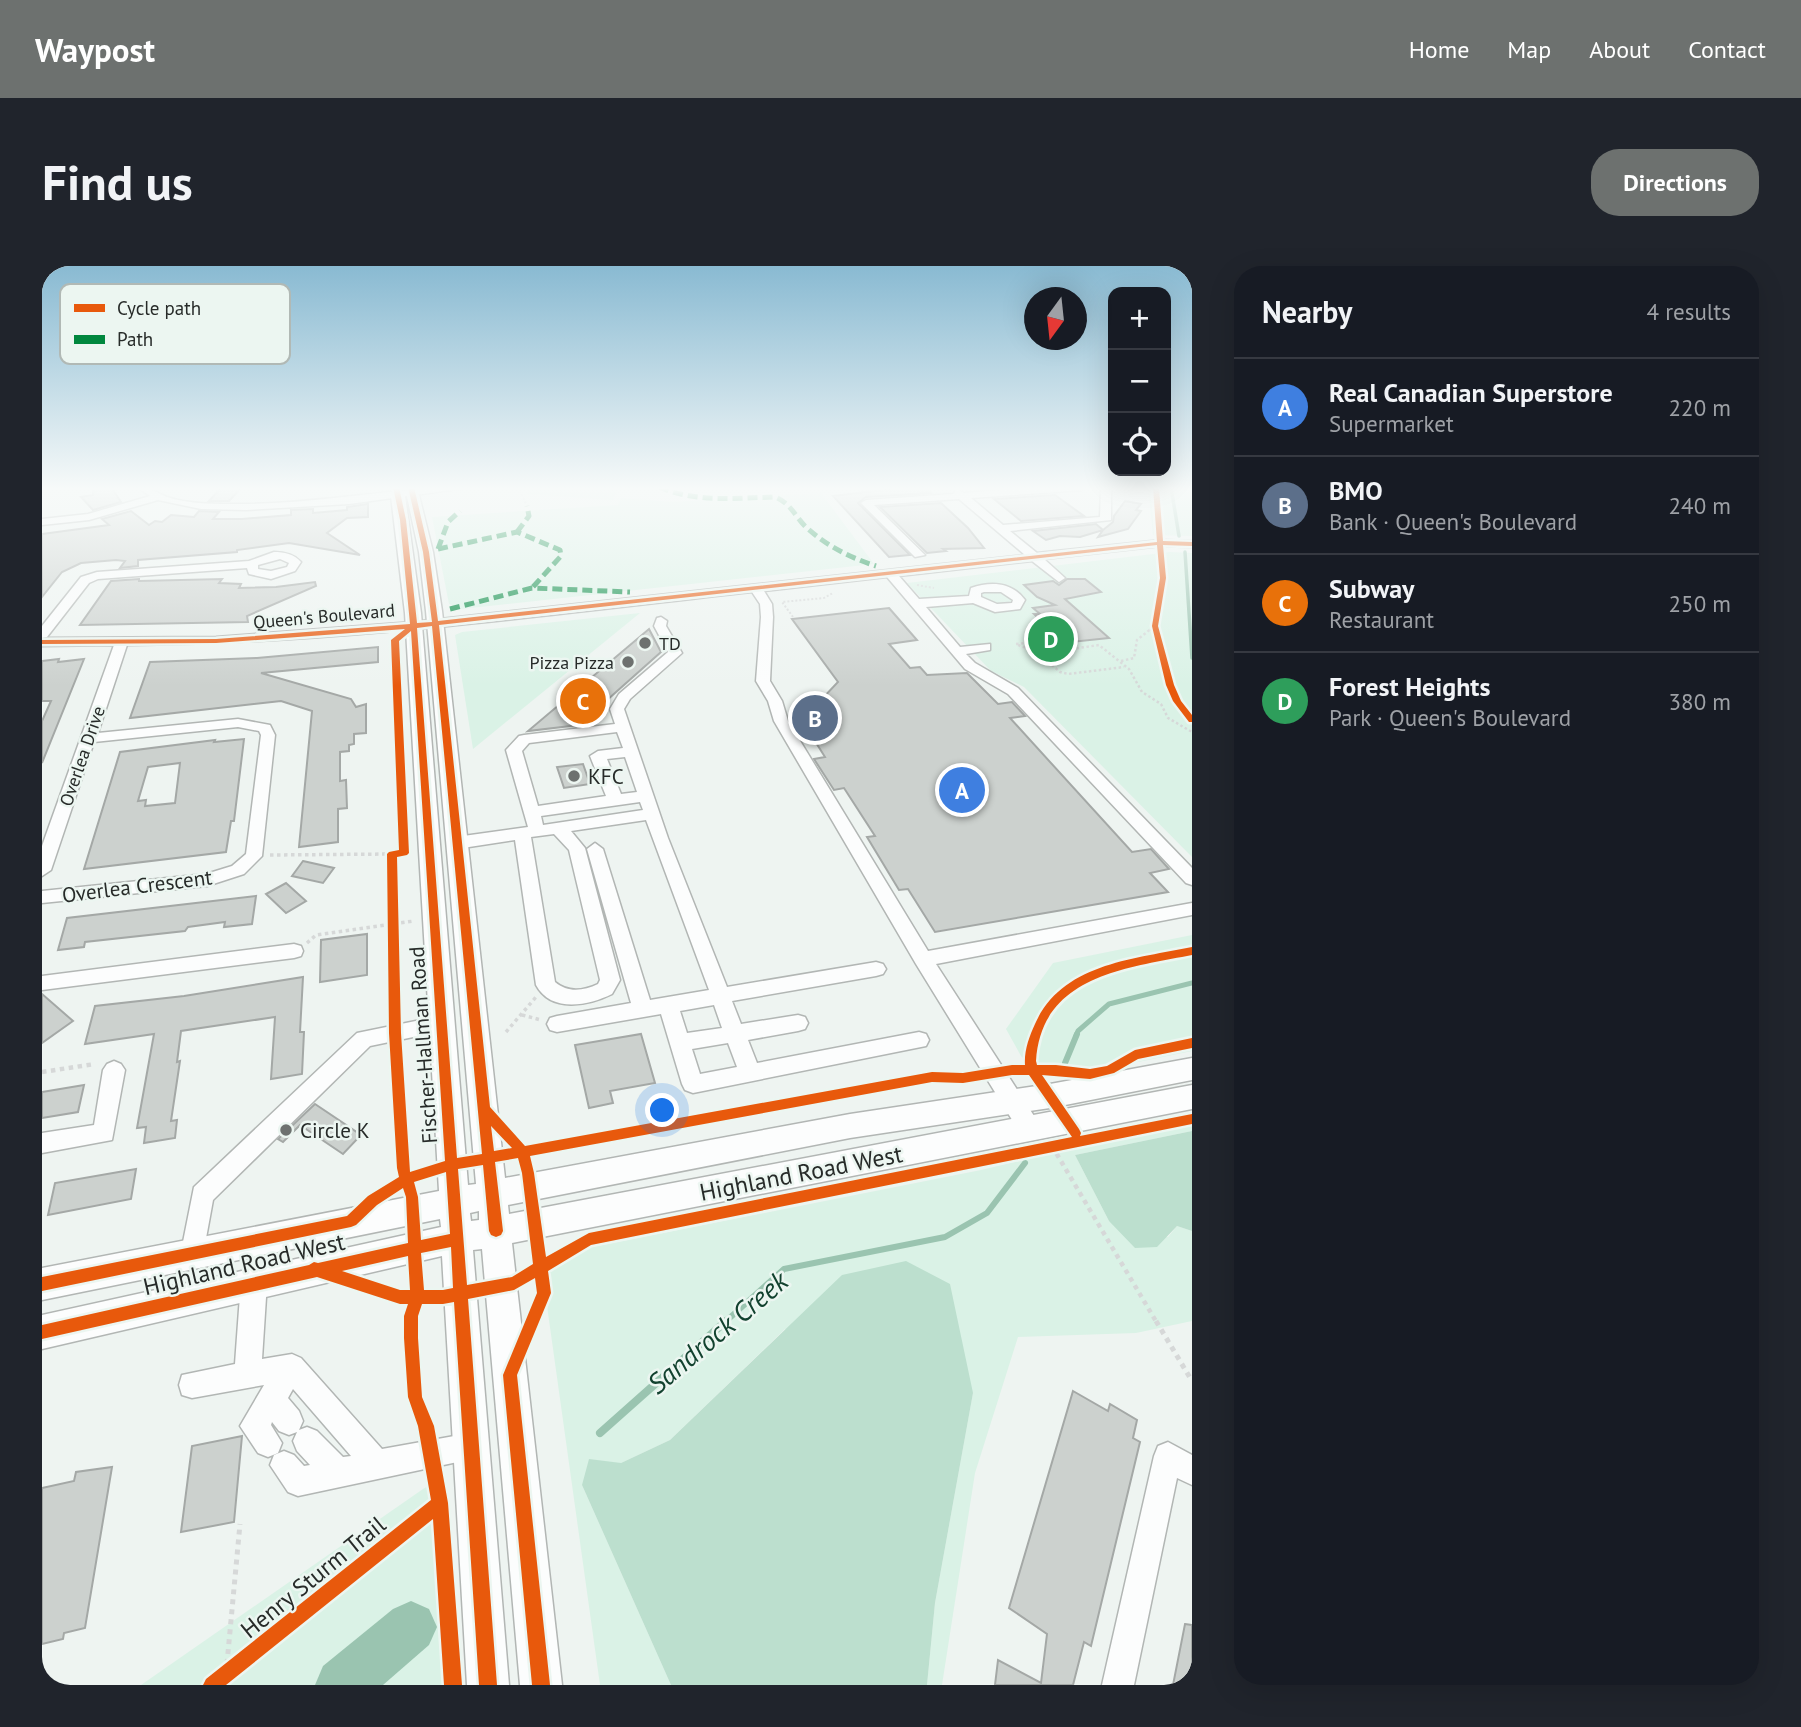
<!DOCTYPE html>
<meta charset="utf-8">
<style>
body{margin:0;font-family:"PT Sans",sans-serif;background:#20242c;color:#f1f3f6}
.controls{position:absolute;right:21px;top:21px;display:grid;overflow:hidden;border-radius:14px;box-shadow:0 7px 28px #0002}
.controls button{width:63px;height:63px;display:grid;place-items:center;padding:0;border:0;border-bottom:2px solid #363941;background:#171b24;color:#f1f3f6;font:35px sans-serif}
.compass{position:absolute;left:982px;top:21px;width:63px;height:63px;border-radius:50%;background:#171b24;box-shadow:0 7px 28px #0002;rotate:195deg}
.you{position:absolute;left:621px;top:845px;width:24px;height:24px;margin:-18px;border:5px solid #fff;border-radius:50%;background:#1a73e8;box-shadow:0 0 0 10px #1a73e833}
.badge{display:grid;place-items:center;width:46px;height:46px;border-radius:50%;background:#6d716f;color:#fff;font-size:23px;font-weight:700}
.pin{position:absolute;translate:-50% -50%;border:4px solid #fff;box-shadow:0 2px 7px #0006}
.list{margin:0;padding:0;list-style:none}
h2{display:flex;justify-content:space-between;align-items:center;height:91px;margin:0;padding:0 28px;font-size:30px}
h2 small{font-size:23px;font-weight:400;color:#9ea1a6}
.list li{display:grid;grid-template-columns:46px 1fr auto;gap:21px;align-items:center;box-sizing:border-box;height:98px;padding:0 28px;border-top:2px solid #363941}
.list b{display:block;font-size:26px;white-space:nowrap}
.list p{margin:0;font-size:23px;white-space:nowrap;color:#9ea1a6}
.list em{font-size:23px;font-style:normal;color:#9ea1a6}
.icon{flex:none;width:38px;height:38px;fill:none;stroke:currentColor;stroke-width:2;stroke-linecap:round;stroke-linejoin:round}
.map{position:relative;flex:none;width:1150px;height:1419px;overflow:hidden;border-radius:28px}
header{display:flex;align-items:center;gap:42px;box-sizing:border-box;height:98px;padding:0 35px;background:#6d716f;color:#fff}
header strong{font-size:33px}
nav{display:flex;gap:38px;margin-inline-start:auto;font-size:24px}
.intro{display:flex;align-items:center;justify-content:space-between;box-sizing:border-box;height:168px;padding:0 42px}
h1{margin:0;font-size:49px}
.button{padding:18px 32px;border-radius:28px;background:#6d716f;color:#fff;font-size:24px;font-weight:700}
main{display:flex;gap:42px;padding:0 42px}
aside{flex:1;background:#171b24;border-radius:28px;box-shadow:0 7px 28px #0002}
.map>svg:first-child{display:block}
.green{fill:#daf2e6}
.forest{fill:#bcdfce}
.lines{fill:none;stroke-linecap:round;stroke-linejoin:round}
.stream-far3{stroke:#9ac4b0;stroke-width:3.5}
.stream-far2{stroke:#9ac4b0;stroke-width:5}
.stream-far1{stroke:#9ac4b0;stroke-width:6}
.stream{stroke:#9ac4b0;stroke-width:8}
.river{fill:#9ac4b0;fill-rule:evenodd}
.building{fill:#ccd1ce;stroke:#a4a8a6;stroke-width:2;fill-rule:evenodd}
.minor-casing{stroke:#b2b6b4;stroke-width:3}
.major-casing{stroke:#b2b6b4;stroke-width:3}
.path-far4{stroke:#d6d8d8;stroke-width:2;stroke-dasharray:2 2;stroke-linecap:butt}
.path-far3{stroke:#d6d8d8;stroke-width:2.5;stroke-dasharray:2.5 2.5;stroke-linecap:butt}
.path-far2{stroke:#d6d8d8;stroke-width:3.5;stroke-dasharray:3.5 3.5;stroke-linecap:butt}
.path-far1{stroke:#d6d8d8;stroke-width:4.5;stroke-dasharray:4.5 4.5;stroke-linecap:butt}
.path{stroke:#d6d8d8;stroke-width:5;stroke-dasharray:5 5;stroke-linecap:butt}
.minor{fill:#fcfdfd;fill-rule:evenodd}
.major{fill:#fcfdfd;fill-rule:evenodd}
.quiet{stroke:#00873e;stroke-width:5;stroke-dasharray:10 5;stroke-linecap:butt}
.cycleway-casing{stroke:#ecf6f1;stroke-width:5}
.cycleway{fill:#e8590c;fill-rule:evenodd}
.poi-dot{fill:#6d716f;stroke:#ecf6f1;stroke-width:2.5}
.labels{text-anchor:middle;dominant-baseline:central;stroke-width:5;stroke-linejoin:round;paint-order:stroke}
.far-street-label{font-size:18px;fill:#272b29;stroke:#ecf6f1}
.far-poi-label{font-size:18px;fill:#272b29;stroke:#ecf6f1;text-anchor:start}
.poi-label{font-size:21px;fill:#272b29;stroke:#ecf6f1;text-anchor:start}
.street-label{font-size:21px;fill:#272b29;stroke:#ecf6f1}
.near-street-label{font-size:24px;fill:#272b29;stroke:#ecf6f1}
.near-water-label{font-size:28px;font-style:italic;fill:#12422f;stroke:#ecf6f1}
.key{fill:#ecf6f1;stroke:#b1b9b5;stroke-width:2}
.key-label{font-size:19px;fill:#272b29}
</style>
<header>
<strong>Waypost</strong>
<nav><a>Home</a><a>Map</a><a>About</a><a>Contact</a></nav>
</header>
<div class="intro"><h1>Find us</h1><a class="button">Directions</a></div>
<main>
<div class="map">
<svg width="1150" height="1419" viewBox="0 0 1150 1419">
<rect width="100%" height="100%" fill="#eef4f1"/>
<g class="green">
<polygon points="488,221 577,221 571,234 484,228"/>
<polygon points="1106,221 1150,221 1150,270 1111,269"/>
<polygon points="779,227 832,298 419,343 407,338 390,251 576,239 579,232 631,236"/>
<polygon points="1128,286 1150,287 1150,591 982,421 949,405 865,317"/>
<polygon points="598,347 431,483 413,369 420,366"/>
<polygon points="1150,669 1150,785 1032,809 998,810 979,790 964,763 1011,697"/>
<polygon points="1150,854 1150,865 1033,889 1067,955 1126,971 1135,960 1150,965 1150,1055 1094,1067 976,1071 933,1207 900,1419 885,1419 893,1337 931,1127 743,1063 628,1174 579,1197 540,1219 629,1419 558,1419 500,1004 515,988 939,904"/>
<polygon points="391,1217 400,1419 99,1419 381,1223"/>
</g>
<g class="forest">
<polygon points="1150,865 1150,965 1135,960 1115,981 1093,982 1067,955 1033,889"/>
<polygon points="864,995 908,1018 931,1127 893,1337 885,1419 629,1419 540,1219 547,1193 579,1197 628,1174 800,1009"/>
</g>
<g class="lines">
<g class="stream-far3">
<polyline points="1129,221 1137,270"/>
<polyline points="1143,286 1150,392"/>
</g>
<polyline class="stream-far2" points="1034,770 1036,765 1067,738 1150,717"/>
<g class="stream-far1">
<polyline points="1023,797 1035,768"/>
<polyline points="682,1057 742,1003 903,971 945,947 983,897"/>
</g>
<polyline class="stream" points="558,1167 684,1055"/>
<polygon class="river" points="369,1335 387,1343 395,1361 387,1379 341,1419 273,1419 281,1400 351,1343"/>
</g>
<g class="building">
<polygon points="52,221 69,221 79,236 51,244 39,231 51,229"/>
<polygon points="180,221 200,221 187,235 167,235"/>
<polygon points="865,221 885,221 889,227 824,231 816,237 868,289 847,291 791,230"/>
<polygon points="1013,229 1042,250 979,255 952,233"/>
<polygon points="1083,235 1099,238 1094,244 1099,245 1086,263 1056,271 1061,264 1038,271 1018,270 1004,274 991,265 1054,258 1061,264 1071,256 1072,250"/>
<polygon points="899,237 926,262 942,282 901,283 904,285 885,287 838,241"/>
<polygon points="326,238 326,251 305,252 285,267 318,289 247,277 195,284 195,286 96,294 96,300 78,302 83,295 74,294 39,297 20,306 0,331 0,268 67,259 60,253 89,245 107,259 113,255 120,256 129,249 152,251 157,245 177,246 171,253 200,253 249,249 249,244 271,243 271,247 305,244 305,241"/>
<polygon points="97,313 97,315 180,313 177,317 199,318 197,322 234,321 273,316 274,320 205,350 206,356 38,359 69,315"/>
<polygon points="1025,313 1043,313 1059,326 1023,333 1067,372 1029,376 1017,365 1011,366 992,348 998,348 991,342 1013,339 995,331 982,319 1011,315 1017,319"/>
<polygon points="847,342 875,374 847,378 868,402 878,401 885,409 925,407 956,438 970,436 983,450 968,452 1090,586 1109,583 1127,603 1108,607 1126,626 893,666 866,623 857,624 825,571 833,570 802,522 792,524 772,493 783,491 761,456 769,446 761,444 772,431 779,434 796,416 750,353"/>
<polygon points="607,363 619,386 537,459 486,465"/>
<polygon points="336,381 336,396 219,407 309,433 314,441 324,438 324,467 312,468 312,478 307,479 307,485 298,486 298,515 304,514 305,542 296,543 296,576 257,581 270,445 239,435 88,452 108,396 215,392"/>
<polygon points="17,393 16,396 42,393 0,497 0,455 9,435 0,435 0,395"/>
<path d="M202,473l-10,82h-3l-5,31 -142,17 36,-117 95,-12 -1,2zM138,497l-5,40 -30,3 1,-6 -8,1 10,-34z"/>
<polygon points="541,498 548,518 522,522 515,501"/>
<polygon points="261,595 292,602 281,617 250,610"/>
<polygon points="244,617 264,635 244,647 224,628"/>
<polygon points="214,630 210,658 182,661 183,656 146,661 143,665 43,676 42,681 16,684 25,652"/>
<polygon points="325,668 325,709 278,716 279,674"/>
<polygon points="261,711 258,766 262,766 260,808 229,813 233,751 139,765 135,796 138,795 129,855 135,854 133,872 102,877 104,861 95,862 112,768 43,778 53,740 142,730"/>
<polygon points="0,728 31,755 0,777"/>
<polygon points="599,768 613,817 568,825 571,837 547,842 533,779"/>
<polygon points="42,819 36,846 0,852 0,826"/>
<polygon points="273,838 319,869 301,888 258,859 241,876 236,873"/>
<polygon points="94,903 89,933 6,949 13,917"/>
<polygon points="1031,1125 1066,1145 1068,1138 1095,1154 1091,1172 1098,1176 1049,1380 1042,1376 1031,1419 953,1419 956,1394 999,1417 1005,1368 967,1342"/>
<polygon points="200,1170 192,1256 139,1266 150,1180"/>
<polygon points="70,1201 43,1362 22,1367 21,1373 0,1378 0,1222 32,1215 34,1206"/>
<polygon points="1143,1358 1150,1359 1150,1419 1131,1419"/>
</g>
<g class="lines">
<g class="minor-casing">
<g id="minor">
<path d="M95,221c13,0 18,5 30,10 24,8 55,7 80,7 76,-1 150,-17 226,-17l-124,17 -103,6 -45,-1 -43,-9 -69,20 -47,5v-6l46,-5 62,-18z"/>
<path d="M995,221h51l-5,3 -112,8 32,27 97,-8 1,-30h10v33l-101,11 27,22 124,-13 31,1v6l-31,-1 -117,13 21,19 -6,4 -27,-21 -133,15 20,23 50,-3 2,-8c20,-7 41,-6 54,12l-5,9 -25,3 -22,-9 -47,4 34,40 30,-3v6l-24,4 9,9 43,25 174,180v17l-6,-2 -178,-189 -43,-25 -78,-92 -123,14 8,13 1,13 -3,64 12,20 6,20 140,230 264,-48v12l-256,49 102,158 3,7 -3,7 -8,3 -8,-3 -106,-172 -142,-243 -6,-20 -12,-20 5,-64 -1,-13 -8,-12c-207,23 -415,52 -625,53l-29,88 140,-14 32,6 5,10 -13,121 -18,18 -37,12 -165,17v-12l164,-17 26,-8 14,-12 15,-119 -2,-4 -21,-4 -144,15 -43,128 -9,6v-30l72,-201 -72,1v-8l174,-1 197,-15 612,-67 -66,-56 -85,6 51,50 -10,2 -54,-54 5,-3 87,-6 4,-5 7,4zM942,326h17l12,8 -1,3 -15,1 -16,-7v-4z"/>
<path d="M232,286c10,0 20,2 27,10l-6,9 -24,8 -22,-5 -2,-6 -149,11 -9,4 -42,54 -5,1v-12l39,-49 16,-5 152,-11zM238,293l9,4 -2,4 -16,4 -13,-2v-4z"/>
<path d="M619,351l6,4 -1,5 16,27 -52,46 -6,10 44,129 59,149 149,-25 7,2 3,5 -3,5 -7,2 -144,25 9,23 57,-9 7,2 3,6 -3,6 -7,2 -50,9 9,23 162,-31 7,2 3,6 -3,6 -233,47 -8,-3 -3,-6 -21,-70 -104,18 -7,-2 -3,-6 3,-6 7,-2 74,-13 -44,-154 8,-6 8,6 47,151 59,-10 -63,-170 -75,11 14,17 35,132 -8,14c-24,12 -61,19 -76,-9l-21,-145 -59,9 -8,-6 8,-6 72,-10 -22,-77 13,-14 5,-1 91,-11 -5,-15 9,-15 49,-42 -14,-26 3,-8zM575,466l6,16 -25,3 -8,5 16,40 -68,10 -16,-55 7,-8zM583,491l12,35 -16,2 -14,-35zM598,536l3,8 -100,15 -2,-9zM512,568l15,16 31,130 -2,4c-15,7 -30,9 -43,-2l-24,-145zM672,739l8,23 -35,5 -7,-22zM686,777l9,24 -37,7 -8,-25z"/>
<polygon points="252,678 259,680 261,685 259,690 252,692 0,724 0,710"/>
<polygon points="398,750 405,752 408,758 405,764 328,780 171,934 160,994 151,998 142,994 139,986 152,921 315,767"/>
<polygon points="72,795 79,798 83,804 70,874 0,887 0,867 52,859 61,804 65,798"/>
<path d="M212,1004l9,3 4,9 -5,77 30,-5 9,4 81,91 89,-16 10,4 4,10 -4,10 -183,39 -10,-4 -18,-27 4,-10 10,-4 10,4 10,11 6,-1 -13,-14 -4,-10 4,-9 -8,3 -10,-4 -7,-9 -1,3 11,18 -4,10 -10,4 -10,-4 -18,-27 24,-41 -72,13 -10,-3 -3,-10 3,-10 53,-11 6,-82 4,-9zM251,1123l58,67 -8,1 -26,-26 -10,-4 -8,3 4,-9 -4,-10 -11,-13z"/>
<polygon points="1126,1176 1150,1189 1150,1219 1135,1212 1092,1419 1060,1419 1112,1190 1116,1180"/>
</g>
</g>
<g class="major-casing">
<path id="major" d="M363,221h12l16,65 9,59 63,567 345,-64 200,-30 142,-26v22l-142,28 -200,30 -342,67 1,9 683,-129v24l-680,134 50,442h-42l-38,-436 -9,1 36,435h-42l-25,-429 -400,93v-34l399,-88 -1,-8 -398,81v-32l397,-77 -34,-578 -14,-117 7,-4 7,4 16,117 47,572 8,-1 -50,-573 -7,-59zM437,945v9l-8,1 -1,-8z"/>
</g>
<g class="path-far4">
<polyline points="476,221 485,240"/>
<polyline points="875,319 892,322"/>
<polyline points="751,351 740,336 782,332 791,327"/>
<polyline points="1108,364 1113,360"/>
</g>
<g class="path-far3">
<polyline points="974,378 1020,373 1030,383 1057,379 1087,403 1100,426 1119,438 1126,452 1150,466"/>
<polyline points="976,379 995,386 1018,406 1026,408 1082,401"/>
<polyline points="1079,395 1092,392 1095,374 1110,362"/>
</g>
<g class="path-far2">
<polyline points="228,589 350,588"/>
<polyline points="265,677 274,669 372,655"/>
<polyline points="480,749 499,754"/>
<polyline points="464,766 494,731"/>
</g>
<g class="path-far1">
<polyline points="0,806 53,798"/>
<polyline points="1010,880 1115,1057"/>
</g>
<g class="path">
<polyline points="1114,1055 1150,1115"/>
<polyline points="184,1408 198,1258"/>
</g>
<use href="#minor" class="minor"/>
<use href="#major" class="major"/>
<g class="quiet">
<path d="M617,221c38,16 76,11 116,10 16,6 20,20 32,31 20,18 44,30 69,38"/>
<polyline points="475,266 487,250 485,240"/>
<polyline points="396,283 475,266 518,284 519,290 490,322"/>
<polyline points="396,283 406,256 418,245"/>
<polyline points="408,343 490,322 588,326"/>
</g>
<g class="cycleway-casing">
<path id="cycleway" d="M351,221h6l7,33 11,103 15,-1 -9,-70 -15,-65h6l15,65 9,69 719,-79 -4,-55h6l4,54 29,1v4l-29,-1 3,33 -8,48 16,59 7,16 11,14v7h-3l-16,-21 -7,-16 -14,-59 8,-48 -3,-33 -718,80 51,482 35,39 407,-74 31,1 49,-8h13c-1,-14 4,-28 10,-41 27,-61 100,-65 157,-77v8c-66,13 -151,21 -156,106l1,4h19l34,4 17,-3 28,-16 57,-12v10l-54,11 -24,14 -24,6 -48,-4 37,54 2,4 -1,3 112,-22v10l-601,121 -43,26 3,22 -34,82 33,310h-18l-29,-310 34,-82 -2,-15 -21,12 -46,9 29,386h-18l-25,-383 -11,2h-21l-4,12v22l4,59 12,29 14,77 14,182h-18l-11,-166 -207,166h-23l3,-6 225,-179 -13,-74 -10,-29 -4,-59v-22l4,-12h-8l-83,-27 -275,62v-14l267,-60 5,-3 4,1 90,-20 -2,-46 -3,-9 -26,17 -21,20 -5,2 -309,64v-14l305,-61 21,-20 31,-19 -2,-9 -8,-135 -2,-179 2,-2 10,-2 -8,-210 14,-11 -189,14 -174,1v-4l174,-1 194,-15 -10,-104zM390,360l50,528 -25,4 -40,-530zM369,365l34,530 -35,11 -9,-139 -4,-176 10,-2 2,-2 -10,-212zM970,809h17l43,62 -483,96 -43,24 -12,-84 -4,-17 402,-74 31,1zM449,860l21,22 -18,3zM476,892l4,15 11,91 -21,13 -45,8 -9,-116 25,-4 6,66 2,4 5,2 5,-2 2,-4 -8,-69zM404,906l4,62 -29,6 -3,-43 -4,-15zM409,981l2,41 -10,2h-19l-3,-37zM366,990l2,34h-10l-58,-19z"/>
</g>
<use href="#cycleway" class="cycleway"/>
</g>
<linearGradient id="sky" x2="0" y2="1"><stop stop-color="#89bad2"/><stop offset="0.53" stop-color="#f7faf9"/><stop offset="1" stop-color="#f7faf9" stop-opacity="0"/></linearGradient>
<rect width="1150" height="420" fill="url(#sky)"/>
<g class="poi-dot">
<circle cx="603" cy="377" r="7"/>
<circle cx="586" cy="396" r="7"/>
<circle cx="532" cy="510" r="7"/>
<circle cx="244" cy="864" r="7"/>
</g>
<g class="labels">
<g class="far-street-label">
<text transform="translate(282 350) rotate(-5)">Queen's Boulevard</text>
<text transform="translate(40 490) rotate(-71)">Overlea Drive</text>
</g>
<g class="far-poi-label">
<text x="617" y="377">TD</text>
<text x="572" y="396" text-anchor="end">Pizza Pizza</text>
</g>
<g class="poi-label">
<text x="546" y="510">KFC</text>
<text x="258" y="864">Circle K</text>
</g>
<g class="street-label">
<text transform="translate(95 620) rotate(-7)">Overlea Crescent</text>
<text transform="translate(381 779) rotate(-94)">Fischer-Hallman Road</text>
</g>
<g class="near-street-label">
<text transform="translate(759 907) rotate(-11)">Highland Road West</text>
<text transform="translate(202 998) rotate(-13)">Highland Road West</text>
<text transform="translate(271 1311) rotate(-39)">Henry Sturm Trail</text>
</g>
<g class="near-water-label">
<text transform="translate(675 1066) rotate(-40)">Sandrock Creek</text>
</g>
</g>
<rect x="18" y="18" width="230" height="80" rx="10" class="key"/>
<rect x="32" y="38" width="31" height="8" fill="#e8590c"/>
<rect x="32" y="69" width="31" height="9" fill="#00873e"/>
<g class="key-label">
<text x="75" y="49">Cycle path</text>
<text x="75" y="80">Path</text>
</g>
</svg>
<div class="controls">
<button>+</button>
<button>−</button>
<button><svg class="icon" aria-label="locate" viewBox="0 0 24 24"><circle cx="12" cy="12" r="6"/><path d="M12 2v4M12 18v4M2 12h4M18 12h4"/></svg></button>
</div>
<svg class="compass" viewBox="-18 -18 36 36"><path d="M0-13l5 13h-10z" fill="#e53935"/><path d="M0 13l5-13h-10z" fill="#9ea1a6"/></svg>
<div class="you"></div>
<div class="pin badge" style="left:920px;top:524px;background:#3f7fe0">A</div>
<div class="pin badge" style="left:773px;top:452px;background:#5c6f8a">B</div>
<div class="pin badge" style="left:541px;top:435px;background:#e8710a">C</div>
<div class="pin badge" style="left:1009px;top:373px;background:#2e9e5b">D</div>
</div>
<aside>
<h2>Nearby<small>4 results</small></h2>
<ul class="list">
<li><span class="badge" style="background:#3f7fe0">A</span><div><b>Real Canadian Superstore</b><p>Supermarket</p></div><em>220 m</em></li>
<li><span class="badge" style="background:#5c6f8a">B</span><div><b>BMO</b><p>Bank · Queen's Boulevard</p></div><em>240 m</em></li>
<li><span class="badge" style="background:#e8710a">C</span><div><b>Subway</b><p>Restaurant</p></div><em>250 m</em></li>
<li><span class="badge" style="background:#2e9e5b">D</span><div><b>Forest Heights</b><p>Park · Queen's Boulevard</p></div><em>380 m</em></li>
</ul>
</aside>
</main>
